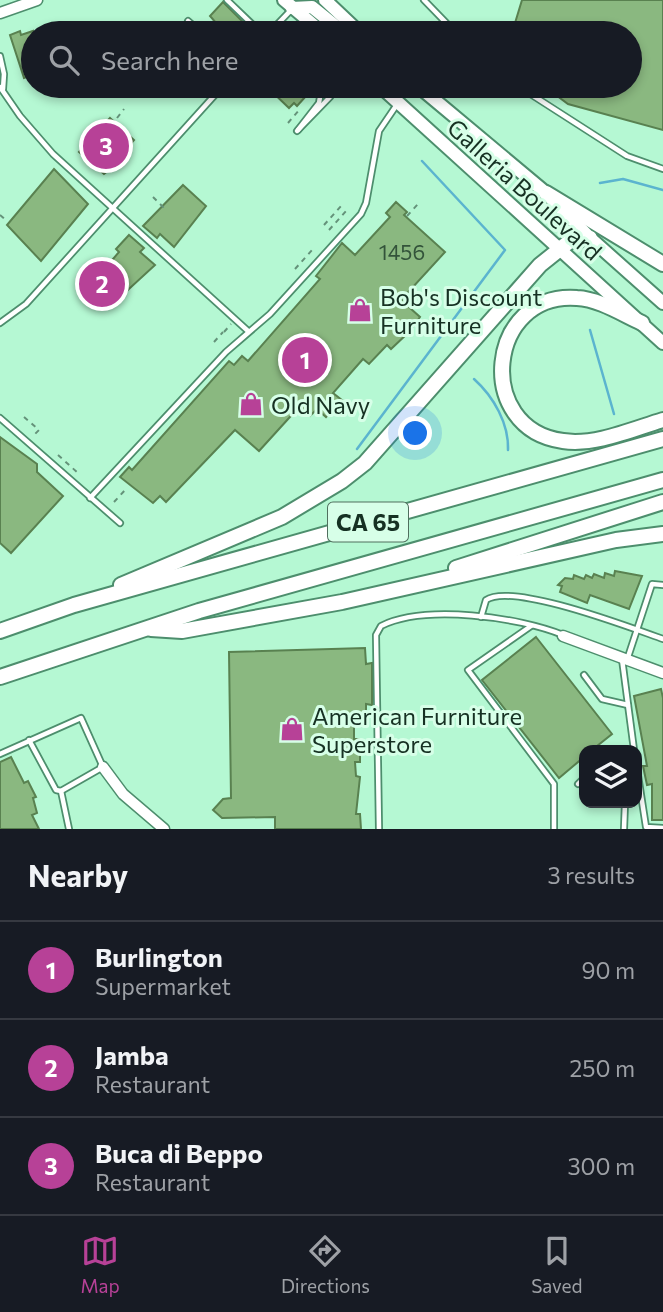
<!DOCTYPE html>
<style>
body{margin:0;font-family:Commissioner,sans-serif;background:#242831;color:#f1f3f6}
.controls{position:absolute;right:21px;bottom:21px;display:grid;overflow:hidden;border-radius:14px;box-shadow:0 4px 10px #0003}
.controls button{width:63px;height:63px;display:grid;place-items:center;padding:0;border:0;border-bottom:2px solid #363941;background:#171b24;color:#f1f3f6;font:35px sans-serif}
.you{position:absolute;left:416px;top:434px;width:24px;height:24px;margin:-18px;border:5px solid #fff;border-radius:50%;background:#1a73e8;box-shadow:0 0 0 10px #1a73e833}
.badge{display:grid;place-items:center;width:46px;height:46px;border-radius:50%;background:#b74197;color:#fff;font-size:23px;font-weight:700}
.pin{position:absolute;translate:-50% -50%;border:4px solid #fff;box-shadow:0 2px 7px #0006}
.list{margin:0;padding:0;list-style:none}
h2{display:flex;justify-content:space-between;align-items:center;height:91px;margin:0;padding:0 28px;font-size:30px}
h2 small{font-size:23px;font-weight:400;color:#9ea1a6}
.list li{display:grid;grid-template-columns:46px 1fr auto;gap:21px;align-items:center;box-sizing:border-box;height:98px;padding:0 28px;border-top:2px solid #363941}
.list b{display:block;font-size:26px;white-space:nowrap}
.list p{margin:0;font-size:23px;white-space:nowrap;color:#9ea1a6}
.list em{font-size:23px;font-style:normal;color:#9ea1a6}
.icon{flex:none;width:38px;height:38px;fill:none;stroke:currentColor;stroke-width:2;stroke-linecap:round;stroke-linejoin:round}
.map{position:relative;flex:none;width:663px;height:829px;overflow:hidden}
.search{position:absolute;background:#171b24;box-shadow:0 4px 10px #0003;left:21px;right:21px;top:21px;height:77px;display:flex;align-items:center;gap:18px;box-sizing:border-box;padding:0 24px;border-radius:38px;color:#9ea1a6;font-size:26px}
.sheet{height:385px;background:#171b24}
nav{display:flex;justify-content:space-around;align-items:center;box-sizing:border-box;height:98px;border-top:2px solid #363941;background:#171b24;font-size:19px;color:#9ea1a6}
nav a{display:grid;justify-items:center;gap:4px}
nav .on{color:#b74197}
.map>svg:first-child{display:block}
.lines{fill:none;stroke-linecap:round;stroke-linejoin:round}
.stream{stroke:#5bb4cf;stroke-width:2.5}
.building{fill:#8ab880;stroke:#598150;stroke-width:2}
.service-casing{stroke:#4d8e6d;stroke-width:8}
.tertiary-casing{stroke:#4d8e6d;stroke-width:13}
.secondary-casing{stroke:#4d8e6d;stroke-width:16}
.motorway-casing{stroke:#4d8e6d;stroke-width:18}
.path{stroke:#649279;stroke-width:2;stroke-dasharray:5 5;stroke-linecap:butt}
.service{stroke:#fff;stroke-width:4.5}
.tertiary{stroke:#fff;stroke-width:10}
.secondary{stroke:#fff;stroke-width:12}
.motorway{stroke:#fff;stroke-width:14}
.labels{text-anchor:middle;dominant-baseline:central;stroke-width:6;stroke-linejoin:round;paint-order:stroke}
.number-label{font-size:21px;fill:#33533a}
.shield{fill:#d7ffe8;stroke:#506f5e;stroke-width:2}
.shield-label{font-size:23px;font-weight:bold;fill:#163123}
.street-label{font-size:24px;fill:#163123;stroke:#d7ffe8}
.poi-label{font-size:24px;fill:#163123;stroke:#d7ffe8;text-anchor:start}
</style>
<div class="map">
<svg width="663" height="829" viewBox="0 0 663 829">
<rect width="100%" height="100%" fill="#b5f8d3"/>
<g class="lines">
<g class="stream">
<polyline points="600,183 623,179 663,190"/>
<polyline points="590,330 614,414"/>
<path d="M474,379c20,18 35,45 34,71"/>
<polyline points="357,449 505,250 422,161"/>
</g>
</g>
<g class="building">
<polygon points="522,0 663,0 663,130 568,104 544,86 630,86 630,33 512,33"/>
<polygon points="223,2 243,22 233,33 225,29 223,31 210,16"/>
<polygon points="20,31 21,35 33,31 33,75 24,78 10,35"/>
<polygon points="266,86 304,86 300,91 306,96 297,106 294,103 289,108"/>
<polygon points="110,118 134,140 118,158 121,160 104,174 79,152"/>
<polygon points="54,169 88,204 41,261 7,225"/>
<polygon points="183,185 206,206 174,247 160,234 157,238 143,226"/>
<polygon points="396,202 407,212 404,215 445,252 401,300 420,317 410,331 391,349 387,345 369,364 363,359 333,393 342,400 326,417 317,409 310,416 299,407 259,451 235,430 166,502 160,496 153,503 120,477 129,467 132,470 229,361 234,365 242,356 248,361 320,279 316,276 342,243 355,255 390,217 386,213"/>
<polygon points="129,235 144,248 140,252 155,265 117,300 95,280 119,252 116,249"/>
<polygon points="0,437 37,464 37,472 63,496 11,553 0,543"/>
<polygon points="615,571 642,576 629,609 590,595 587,603 560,592 562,586 558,585 565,578 573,579 574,575 584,579 586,575 592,578 594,574 604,578 605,573 614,576"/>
<polygon points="536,637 612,734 592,750 584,750 584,757 559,778 482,680"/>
<polygon points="365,648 366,664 372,663 372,705 366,704 366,718 354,719 354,739 360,739 360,762 355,762 356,776 360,777 356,814 360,814 361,829 275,829 275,817 222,818 213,810 223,799 231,798 229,652"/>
<polygon points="661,689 663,698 663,820 652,820 652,784 647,785 643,766 647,766 634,696"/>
<polygon points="11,757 24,783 28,781 36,797 33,798 37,813 32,815 39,829 0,829 0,762"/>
</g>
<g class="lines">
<g class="service-casing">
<g id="service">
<polyline points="227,0 253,25 247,33"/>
<polyline points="424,0 456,33"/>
<polyline points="188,21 202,33"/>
<polyline points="269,33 292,9"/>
<polyline points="0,56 4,74 3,89"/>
<polyline points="518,86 627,156 663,169"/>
<polyline points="0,87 20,116 53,154 248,331"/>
<polyline points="252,90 261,86"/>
<polyline points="182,93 190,86"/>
<polyline points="298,130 319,103 320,97 311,86"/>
<polyline points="297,131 330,97 322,86"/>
<polyline points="0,323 26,304 223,86"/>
<polyline points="0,418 120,523"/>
<polyline points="90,498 226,352 270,314 361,214 366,203 379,131 398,103"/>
<path d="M481,617l5,-17c26,-18 145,28 177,39"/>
<polyline points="531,626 468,670 554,784 554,829"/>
<polyline points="622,659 634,750"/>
<polyline points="627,660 652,584 663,585"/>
<polyline points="584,675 602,699 628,705"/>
<polyline points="0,754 81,718 103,767 61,791 56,790 29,740"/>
<polyline points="637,769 646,827 663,828"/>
<polyline points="578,784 584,778"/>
<polyline points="61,791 69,829"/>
<path d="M379,829l-3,-194 5,-9c44,-22 138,-9 182,9"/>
<polyline points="624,829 625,803"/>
</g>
</g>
<g class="tertiary-casing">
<g id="tertiary">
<polyline points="0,13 37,0"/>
<polyline points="563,636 663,673"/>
<polyline points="103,767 123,794 164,829"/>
</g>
</g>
<g class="secondary-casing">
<g id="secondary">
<polyline points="284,0 323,33"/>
<polyline points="325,0 360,33"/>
<polyline points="292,8 312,7 344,33"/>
<polyline points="380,86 663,343"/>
<polyline points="418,86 546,193 590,238 663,303"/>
</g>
</g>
<g class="motorway-casing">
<g id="motorway">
<polyline points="546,193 663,264"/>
<path d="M642,323c-20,-9 -43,-24 -65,-25 -90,-7 -104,131 -14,143 32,5 70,-12 100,-21"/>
<polyline points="456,568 663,502"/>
<polyline points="121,585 282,517 342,481 365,463 540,265 570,241 590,238"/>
<polyline points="151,629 182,631 342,602 616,540 663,534"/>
<polyline points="0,631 74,605 663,439"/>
<polyline points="0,677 199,611 663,480"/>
</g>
</g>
<g class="path">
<polyline points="227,33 228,32"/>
<polyline points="117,118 124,109"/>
<polyline points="288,123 300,109"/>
<polyline points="153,197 164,208"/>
<polyline points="0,215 6,220"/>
<polyline points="407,216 418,204"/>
<polyline points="324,225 342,205"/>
<polyline points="329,230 347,210"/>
<polyline points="94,263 104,272"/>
<polyline points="295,269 313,249"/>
<polyline points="224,332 231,324"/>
<polyline points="214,342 223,332"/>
<polyline points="24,417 39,430 32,437"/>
<polyline points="58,455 78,473"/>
<polyline points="114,502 126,489"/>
</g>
<use href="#service" class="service"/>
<use href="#tertiary" class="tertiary"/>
<use href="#secondary" class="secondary"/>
<use href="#motorway" class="motorway"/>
</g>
<defs>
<g id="shop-bare" transform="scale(1.89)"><path d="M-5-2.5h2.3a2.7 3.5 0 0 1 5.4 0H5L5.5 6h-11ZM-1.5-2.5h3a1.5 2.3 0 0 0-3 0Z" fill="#b74197" stroke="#d7ffe8" stroke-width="2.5" paint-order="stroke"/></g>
</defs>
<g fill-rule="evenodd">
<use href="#shop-bare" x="360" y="310"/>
<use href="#shop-bare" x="251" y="404"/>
<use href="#shop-bare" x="292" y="729"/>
</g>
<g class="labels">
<g class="number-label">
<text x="402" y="251">1456</text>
</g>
<rect class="shield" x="328" y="502.5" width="80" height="39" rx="5"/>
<g class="shield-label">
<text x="368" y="522">CA 65</text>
</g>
<g class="street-label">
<text transform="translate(525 189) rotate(42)">Galleria Boulevard</text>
</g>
<g class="poi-label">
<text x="380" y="296">Bob's Discount<tspan x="380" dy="28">Furniture</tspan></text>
<text x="271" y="404">Old Navy</text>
<text x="312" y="715">American Furniture<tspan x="312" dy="28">Superstore</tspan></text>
</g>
</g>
</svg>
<div class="controls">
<button><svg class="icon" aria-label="layers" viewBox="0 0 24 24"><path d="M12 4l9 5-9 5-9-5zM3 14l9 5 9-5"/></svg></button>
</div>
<div class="you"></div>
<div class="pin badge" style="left:305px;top:360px">1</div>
<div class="pin badge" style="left:102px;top:284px">2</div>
<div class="pin badge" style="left:106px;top:146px">3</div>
<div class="search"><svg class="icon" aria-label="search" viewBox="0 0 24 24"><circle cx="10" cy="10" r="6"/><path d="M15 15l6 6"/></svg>Search here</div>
</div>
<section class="sheet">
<h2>Nearby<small>3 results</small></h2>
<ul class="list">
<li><span class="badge">1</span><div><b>Burlington</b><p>Supermarket</p></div><em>90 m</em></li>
<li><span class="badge">2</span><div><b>Jamba</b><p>Restaurant</p></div><em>250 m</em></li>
<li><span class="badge">3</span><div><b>Buca di Beppo</b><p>Restaurant</p></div><em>300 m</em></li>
</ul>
</section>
<nav>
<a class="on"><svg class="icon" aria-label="map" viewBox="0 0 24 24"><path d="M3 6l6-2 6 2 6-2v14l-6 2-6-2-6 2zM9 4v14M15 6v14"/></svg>Map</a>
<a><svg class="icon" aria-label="directions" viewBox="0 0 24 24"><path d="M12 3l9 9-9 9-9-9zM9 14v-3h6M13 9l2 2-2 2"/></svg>Directions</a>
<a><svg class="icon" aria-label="saved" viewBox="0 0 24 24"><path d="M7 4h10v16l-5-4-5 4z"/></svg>Saved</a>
</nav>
